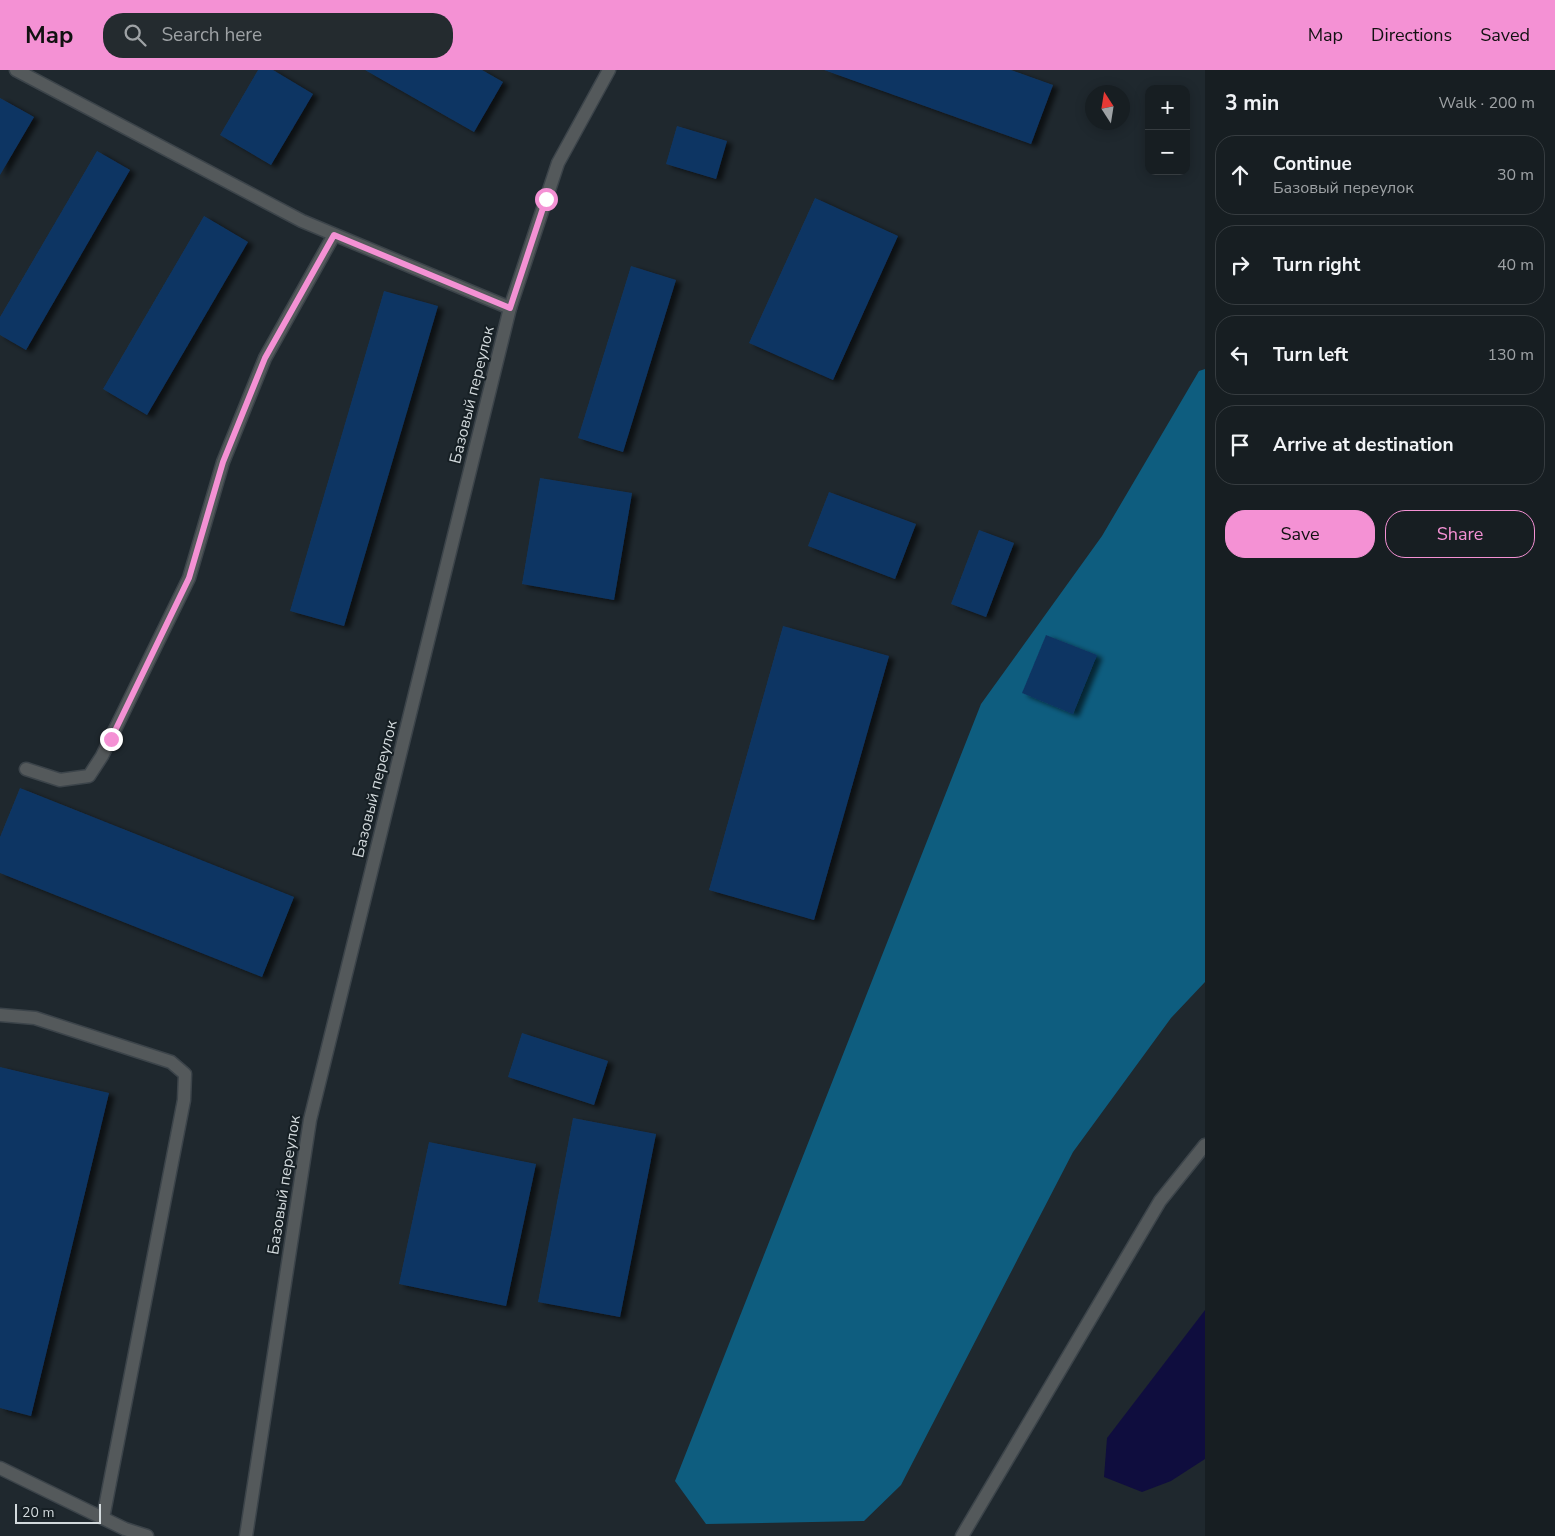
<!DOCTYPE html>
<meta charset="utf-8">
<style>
body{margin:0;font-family:"Nunito Sans",sans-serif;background:#242b2f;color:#f1f3f6}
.controls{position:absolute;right:15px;top:15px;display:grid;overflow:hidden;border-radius:10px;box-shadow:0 2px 12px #0003}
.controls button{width:45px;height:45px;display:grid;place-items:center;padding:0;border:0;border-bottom:1px solid #363c40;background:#171e22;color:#f1f3f6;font:25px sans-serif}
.compass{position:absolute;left:1085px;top:15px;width:45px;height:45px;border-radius:50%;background:#171e22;box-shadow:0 2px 12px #0003;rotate:348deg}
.scale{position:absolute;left:15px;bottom:12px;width:86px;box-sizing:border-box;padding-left:5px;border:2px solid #d3dadd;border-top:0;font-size:14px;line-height:18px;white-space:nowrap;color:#d3dadd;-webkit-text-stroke:4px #161f24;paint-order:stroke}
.stop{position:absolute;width:15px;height:15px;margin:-11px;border:4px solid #f491d4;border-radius:50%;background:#fff}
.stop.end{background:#f491d4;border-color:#fff;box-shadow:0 1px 5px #0008}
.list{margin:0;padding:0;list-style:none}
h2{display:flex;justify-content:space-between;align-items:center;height:65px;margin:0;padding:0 20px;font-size:21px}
h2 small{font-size:16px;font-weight:400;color:#9ea2a5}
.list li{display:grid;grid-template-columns:32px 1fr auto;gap:15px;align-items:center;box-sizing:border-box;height:80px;margin:0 10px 10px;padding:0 10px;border:1px solid #363c40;border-radius:20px}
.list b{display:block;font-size:19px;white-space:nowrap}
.list p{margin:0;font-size:16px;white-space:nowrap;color:#9ea2a5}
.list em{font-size:16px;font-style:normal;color:#9ea2a5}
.actions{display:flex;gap:10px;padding:15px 20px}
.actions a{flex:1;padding:11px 0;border:1px solid #f491d4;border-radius:20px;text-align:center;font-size:18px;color:#f491d4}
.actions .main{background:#f491d4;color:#111}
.icon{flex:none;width:28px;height:28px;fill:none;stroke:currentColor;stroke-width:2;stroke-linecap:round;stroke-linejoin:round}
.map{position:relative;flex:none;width:1205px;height:1466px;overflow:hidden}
header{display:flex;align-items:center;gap:30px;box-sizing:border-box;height:70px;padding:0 25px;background:#f491d4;color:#111}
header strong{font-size:24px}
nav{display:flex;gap:28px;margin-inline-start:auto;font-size:18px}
.search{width:350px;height:45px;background:#242b2f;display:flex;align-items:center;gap:12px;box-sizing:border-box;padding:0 18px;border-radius:20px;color:#9ea2a5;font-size:19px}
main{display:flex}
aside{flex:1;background:#171e22}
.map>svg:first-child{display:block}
.forest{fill:#0e5d7f}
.water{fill:#0f0d3e}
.building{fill:#113663;filter:url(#shadow)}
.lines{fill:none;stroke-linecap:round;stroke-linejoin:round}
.lane-casing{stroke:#3c444a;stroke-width:15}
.street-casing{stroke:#3c444a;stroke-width:15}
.lane{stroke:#54595b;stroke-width:12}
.street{stroke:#54595b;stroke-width:12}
.route{stroke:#f491d4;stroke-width:6}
.labels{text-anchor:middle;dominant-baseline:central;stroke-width:4;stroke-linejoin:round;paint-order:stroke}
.street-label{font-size:16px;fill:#d3dadd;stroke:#161f24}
</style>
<header>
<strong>Map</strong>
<div class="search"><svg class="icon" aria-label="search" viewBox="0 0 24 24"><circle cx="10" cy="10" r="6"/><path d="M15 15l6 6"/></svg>Search here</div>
<nav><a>Map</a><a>Directions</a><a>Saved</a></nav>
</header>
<main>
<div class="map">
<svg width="1205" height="1466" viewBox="0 0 1205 1466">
<defs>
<filter id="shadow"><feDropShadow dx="5.5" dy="3" stdDeviation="2.5" flood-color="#0009"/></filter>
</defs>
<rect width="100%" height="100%" fill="#1f282e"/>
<polygon class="forest" points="1205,299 1205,912 1171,948 1073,1082 901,1415 864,1451 706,1454 675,1411 981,634 1102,466 1199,301"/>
<polygon class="water" points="1205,1240 1205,1389 1171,1411 1142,1422 1104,1407 1107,1368"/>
<g class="building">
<polygon points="258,0 273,0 313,24 271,95 220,65"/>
<polygon points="365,0 482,0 503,12 474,62"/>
<polygon points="824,0 1011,0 1053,15 1031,74"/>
<polygon points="0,28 34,47 0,105"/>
<polygon points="677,56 727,71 716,109 666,94"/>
<polygon points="97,81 130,100 26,280 0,265 0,247"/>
<polygon points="815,128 898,166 833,310 749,273"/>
<polygon points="204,146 248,172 147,345 103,319"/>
<polygon points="631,196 676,210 623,382 578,368"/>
<polygon points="384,221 438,236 344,556 290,541"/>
<polygon points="540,408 632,423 614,530 522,514"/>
<polygon points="829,422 916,454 895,509 808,476"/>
<polygon points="979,460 1014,473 986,547 951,534"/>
<polygon points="783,556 889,586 814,850 709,820"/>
<polygon points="1046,565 1097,585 1073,644 1022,623"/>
<polygon points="20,718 294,827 262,907 0,803 0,767"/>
<polygon points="522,963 608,991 594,1035 508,1007"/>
<polygon points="0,997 109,1023 31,1346 0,1338"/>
<polygon points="573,1048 656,1064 620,1247 538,1232"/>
<polygon points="429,1072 536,1094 506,1236 399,1214"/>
</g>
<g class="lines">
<g class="lane-casing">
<g id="lane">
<polyline points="16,0 302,151 510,238"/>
<polyline points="26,699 60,710 89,706 102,686 189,508 223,392 265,288 334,165"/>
<polyline points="0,945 35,948 171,992 185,1004 184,1030 103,1448"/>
<polyline points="0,1398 125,1459 147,1466"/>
<polyline points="962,1466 1160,1131 1205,1075"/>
</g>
</g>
<g class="street-casing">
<polyline id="street" points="246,1466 310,1050 510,238 558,93 609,0"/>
</g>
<use href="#lane" class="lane"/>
<use href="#street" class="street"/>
</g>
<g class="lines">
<polyline class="route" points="111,669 189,508 223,392 265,288 334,165 510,238 546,129"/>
</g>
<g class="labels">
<g class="street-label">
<text transform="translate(472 325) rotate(-76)">Базовый переулок</text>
<text transform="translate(375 719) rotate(-76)">Базовый переулок</text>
<text transform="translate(284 1115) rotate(-81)">Базовый переулок</text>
</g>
</g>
</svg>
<div class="controls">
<button>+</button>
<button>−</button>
</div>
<svg class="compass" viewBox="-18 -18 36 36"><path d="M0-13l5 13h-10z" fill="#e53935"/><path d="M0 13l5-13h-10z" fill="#9ea2a5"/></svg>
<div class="scale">20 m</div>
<div class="stop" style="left:546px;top:129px"></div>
<div class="stop end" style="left:111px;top:669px"></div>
</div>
<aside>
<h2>3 min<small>Walk · 200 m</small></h2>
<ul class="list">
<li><svg class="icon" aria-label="ahead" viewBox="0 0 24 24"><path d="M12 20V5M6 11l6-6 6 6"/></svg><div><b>Continue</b><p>Базовый переулок</p></div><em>30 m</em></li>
<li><svg class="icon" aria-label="right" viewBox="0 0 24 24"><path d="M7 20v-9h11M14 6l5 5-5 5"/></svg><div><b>Turn right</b></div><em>40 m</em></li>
<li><svg class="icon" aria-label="left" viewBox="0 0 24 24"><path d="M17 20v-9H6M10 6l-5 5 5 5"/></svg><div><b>Turn left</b></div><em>130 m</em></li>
<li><svg class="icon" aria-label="arrive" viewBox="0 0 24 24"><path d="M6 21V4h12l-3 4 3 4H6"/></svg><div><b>Arrive at destination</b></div></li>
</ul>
<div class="actions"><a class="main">Save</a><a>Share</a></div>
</aside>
</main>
